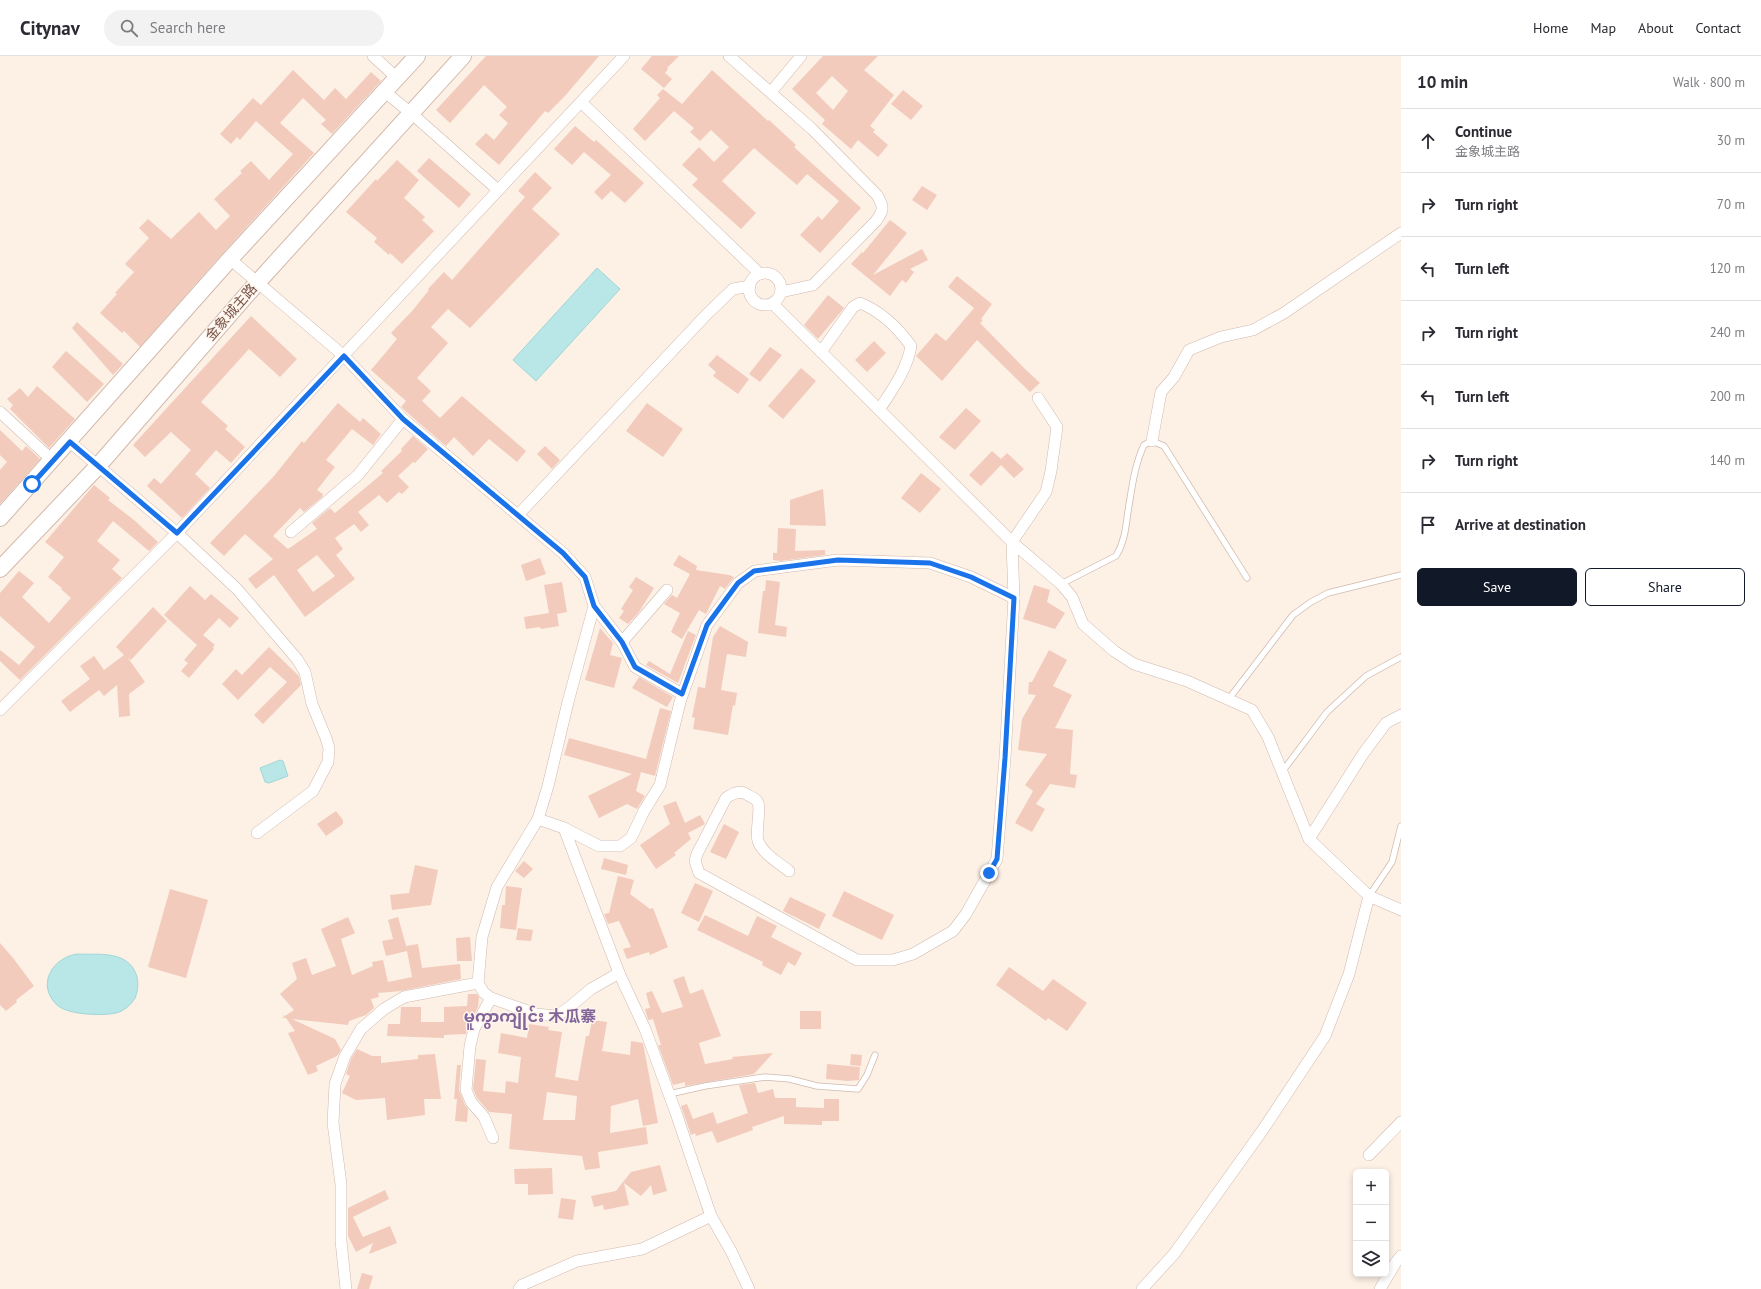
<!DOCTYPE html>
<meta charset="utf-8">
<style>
body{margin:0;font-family:"PT Sans","Noto Sans SC","Noto Sans Myanmar",sans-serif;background:#f2f2f3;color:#2b2b33}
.controls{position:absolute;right:12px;bottom:12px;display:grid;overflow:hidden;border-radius:6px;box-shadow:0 2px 6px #0003}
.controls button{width:36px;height:36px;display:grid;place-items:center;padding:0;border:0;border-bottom:1px solid #e1e1e2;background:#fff;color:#2b2b33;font:20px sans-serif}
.stop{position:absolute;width:12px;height:12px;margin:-9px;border:3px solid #1a73e8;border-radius:50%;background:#fff}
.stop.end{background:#1a73e8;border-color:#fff;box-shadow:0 1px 4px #0008}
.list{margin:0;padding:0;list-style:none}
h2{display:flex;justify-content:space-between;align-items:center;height:52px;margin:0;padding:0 16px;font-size:17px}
h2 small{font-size:13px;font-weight:400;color:#7c7c81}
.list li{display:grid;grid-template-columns:26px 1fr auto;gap:12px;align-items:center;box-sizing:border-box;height:64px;padding:0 16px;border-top:1px solid #e1e1e2}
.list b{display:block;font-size:15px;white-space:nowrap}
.list p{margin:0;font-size:13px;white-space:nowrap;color:#7c7c81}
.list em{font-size:13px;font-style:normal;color:#7c7c81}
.actions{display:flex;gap:8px;padding:12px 16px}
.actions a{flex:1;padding:9px 0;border:1px solid #111827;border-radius:6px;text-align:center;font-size:14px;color:#111827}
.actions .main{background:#111827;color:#fff}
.icon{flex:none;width:22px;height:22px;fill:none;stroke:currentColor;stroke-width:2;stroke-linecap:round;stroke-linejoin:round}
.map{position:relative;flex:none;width:1401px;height:1233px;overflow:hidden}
header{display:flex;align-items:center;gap:24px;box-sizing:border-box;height:56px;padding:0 20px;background:#fff;border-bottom:1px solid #e1e1e2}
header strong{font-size:19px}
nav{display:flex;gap:22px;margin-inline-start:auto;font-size:14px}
.search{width:280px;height:36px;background:#f2f2f3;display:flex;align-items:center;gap:10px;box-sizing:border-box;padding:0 14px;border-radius:22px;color:#7c7c81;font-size:15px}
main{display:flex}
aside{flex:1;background:#fff}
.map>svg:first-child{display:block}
.water{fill:#b9e6e7;stroke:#9fd7d8}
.building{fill:#f2cbbc;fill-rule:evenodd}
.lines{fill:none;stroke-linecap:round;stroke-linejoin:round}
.lane-casing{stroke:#d0b9ae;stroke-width:7}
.street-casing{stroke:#d0b9ae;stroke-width:12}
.secondary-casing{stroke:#d3b8ab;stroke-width:18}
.lane{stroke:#fff;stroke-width:5.5}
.street{stroke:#fff;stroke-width:11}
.secondary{stroke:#fff;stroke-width:16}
.route{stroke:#1a73e8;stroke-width:5}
.labels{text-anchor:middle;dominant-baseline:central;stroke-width:3;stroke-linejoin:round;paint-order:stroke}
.street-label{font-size:14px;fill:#76544a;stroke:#fff5ec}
.quarter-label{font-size:16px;font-weight:bold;fill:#81659a;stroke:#fff5ec}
</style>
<header>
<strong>Citynav</strong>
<div class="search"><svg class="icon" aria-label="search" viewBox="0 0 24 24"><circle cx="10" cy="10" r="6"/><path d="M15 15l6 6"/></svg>Search here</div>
<nav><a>Home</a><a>Map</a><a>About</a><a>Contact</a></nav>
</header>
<main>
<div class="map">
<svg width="1401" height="1233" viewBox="0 0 1401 1233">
<rect width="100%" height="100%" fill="#fdf0e5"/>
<g class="water">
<polygon points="597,212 620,233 536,325 513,304"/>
<polygon points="280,704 283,705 288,720 269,727 265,726 260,712"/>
<path d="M77,898c21,1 50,-4 59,20 3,8 2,17 -1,24 -4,7 -11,13 -19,15 -14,3 -48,2 -59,-8 -21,-20 -5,-47 20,-51z"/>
</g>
<g class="building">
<polygon points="486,0 599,0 564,41 548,57 545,55 499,109 475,88 486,77 494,84 508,67 499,59 507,51 484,29 450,67 436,54"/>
<polygon points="652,0 679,0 667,12 668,13 665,17 672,23 664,32 641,13"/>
<path d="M823,0h55l-14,14 30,25 -24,31 5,4 -2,2 15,13 -10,12 -20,-17 -7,9 -29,-25 3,-4 -33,-31zM832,20l16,15 -15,19 -17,-17z"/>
<polygon points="293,14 324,44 335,32 346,43 371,16 381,25 332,78 321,68 326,64 303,42 280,67 314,97 215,206 140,291 124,275 122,277 100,257 117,238 115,237 134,216 125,208 149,182 139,172 148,163 171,183 199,156 216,174 230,160 214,143 242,117 240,115 251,105 269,124 293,98 256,65 240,84 237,81 231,88 220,78 253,42 261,49"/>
<polygon points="712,14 768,65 769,64 796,89 794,91 861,152 820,197 800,179 818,160 822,164 839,145 807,118 797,129 754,92 722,125 756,157 741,173 692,129 698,123 682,109 699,91 714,106 729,91 711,74 700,85 690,76 694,72 674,55 645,85 633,73 660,42 657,39 663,33 682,48"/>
<polygon points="903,34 923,50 911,64 891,48"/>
<polygon points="575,70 594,86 596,84 644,127 625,147 611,135 602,144 594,136 611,119 584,96 572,109 554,93"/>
<polygon points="429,102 471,138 459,152 417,115"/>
<polygon points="397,104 419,124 404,142 425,161 422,164 434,175 402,208 390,197 389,199 374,186 377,182 346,156 376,123 377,125"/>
<polygon points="535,116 552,132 532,153 560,178 470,272 448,253 431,271 448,287 417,322 431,335 422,345 440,362 462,340 526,395 517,406 489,383 473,400 454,381 446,390 419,367 401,351 406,345 371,314 397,283 391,277 413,254 429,234 428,233 444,216 452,224 525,141 518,135"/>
<polygon points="922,130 937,139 927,154 912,144"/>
<polygon points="890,164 907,177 873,219 922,193 928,204 910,213 914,216 906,227 902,224 890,240 851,208 862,196 863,197"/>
<polygon points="957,220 992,248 981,263 983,264 980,267 1025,313 1040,327 1030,336 977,284 942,325 916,300 936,277 946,285 974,252 948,231"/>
<polygon points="828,239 844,252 818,283 804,269"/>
<polygon points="251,260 297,303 280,321 249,293 201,346 228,370 225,373 245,391 231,407 216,394 195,418 210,432 182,462 147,430 154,422 161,428 191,394 171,376 145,401 133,389"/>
<polygon points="77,266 123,308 113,319 72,272"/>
<polygon points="874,285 886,297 867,316 855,304"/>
<polygon points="770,291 782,299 760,326 749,318"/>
<polygon points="66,295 104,328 87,346 52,311"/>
<polygon points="717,299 749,323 738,338 713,320 716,316 708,309"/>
<polygon points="801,312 816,325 783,363 768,350"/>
<polygon points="37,330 75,363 49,392 10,353 13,349 7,343 20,332 28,341"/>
<path d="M338,347l22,19 3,-4 18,16 -8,11 -21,-16 -26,31 9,7 -18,23 6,4 -1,3 -18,15 -4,-4 -27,28 15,13 29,-20 -5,-6 18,-15 5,5 48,-40 -2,-2 21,-20 -1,-2 12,-13 15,13 -13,14 -2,-1 -15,14 11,11 -7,7 -3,-2 -12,11 -8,-8 -21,17 11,13 -8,7 -7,-8 -19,14 8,11 -7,6 19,24 -50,38 -31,-42 -18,14 -8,-10 25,-20 -28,-25 -21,22 -14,-13 64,-67 28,-35 2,2zM317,499l18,21 -22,16 -16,-22z"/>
<polygon points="647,347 683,373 663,401 626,375"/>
<polygon points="966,352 981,365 955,394 939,381"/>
<polygon points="0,374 22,395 26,390 40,403 0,448 0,414 7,406 0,399"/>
<polygon points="545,390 560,404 552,413 537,398"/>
<polygon points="992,395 1001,403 1007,397 1024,413 1014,422 1001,409 981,430 969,419"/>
<polygon points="921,417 941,433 920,457 901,442"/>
<polygon points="94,429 110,442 108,444 134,464 158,486 149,495 113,465 97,485 120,504 112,513 122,522 20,624 0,605 0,594 19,609 35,591 0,560 0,537 19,515 34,527 22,541 49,567 71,542 61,533 62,532 48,521 64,501 45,486"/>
<polygon points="823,433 826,470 790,469 790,444"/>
<polygon points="778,472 796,473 795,495 825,494 825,499 781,505 773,504 773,497 777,497"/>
<polygon points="679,499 697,510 696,514 729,519 734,521 725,533 720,530 706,558 699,554 682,583 671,576 680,557 664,548 672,539 677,542 690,518 673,509"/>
<polygon points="540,502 546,518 526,525 521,509"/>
<polygon points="636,521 654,532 639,556 628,568 619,562 624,555 621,553 633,534 629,531"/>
<polygon points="766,524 780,526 775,569 787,571 786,581 758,577 763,535 765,535"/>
<polygon points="562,526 567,556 557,558 559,570 541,573 540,571 526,573 524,561 549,557 544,529"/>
<polygon points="1034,529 1050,534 1047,546 1065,557 1055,573 1023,563"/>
<polygon points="190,530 205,544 211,538 239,562 230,572 219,562 203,579 215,589 213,591 214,593 189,622 181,615 188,607 184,604 197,589 164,559"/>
<polygon points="153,551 167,565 131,604 128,602 145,626 129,638 130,660 119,661 117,629 104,640 99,634 70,656 61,645 90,623 80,610 94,600 104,614 124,599 116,591"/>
<polygon points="720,570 748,586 746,601 727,598 721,634 737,637 735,650 733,649 728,679 693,673 695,662 692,661 698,631 705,632 713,581"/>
<polygon points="600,572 613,587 610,599 622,602 614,632 585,624"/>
<polygon points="688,575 696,579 678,627 646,609 649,605 670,618"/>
<polygon points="269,591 299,620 301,629 263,668 254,659 287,626 270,611 238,644 222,628 236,613 242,619"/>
<polygon points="1049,594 1067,604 1053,630 1072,639 1055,672 1073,674 1070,718 1077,719 1075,732 1050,728 1036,748 1045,753 1032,776 1015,767 1033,735 1025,729 1047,698 1018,694 1022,663 1036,639 1028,638 1029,626 1032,626"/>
<polygon points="639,621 673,641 667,651 632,632"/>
<polygon points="660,652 671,655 655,720 641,716 636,735 645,740 637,753 627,748 599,762 588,740 632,718 564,699 569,682 646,703"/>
<polygon points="676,745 685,767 700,759 705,768 688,777 691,783 674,797 676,799 656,813 640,789 670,768 663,750"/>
<polygon points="336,755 343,764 343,768 326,780 317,768"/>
<polygon points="724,768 739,776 726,803 710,796"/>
<polygon points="604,802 628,809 626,819 601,813"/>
<polygon points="524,805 533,813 524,822 515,815"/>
<polygon points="415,809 438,814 431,849 392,854 390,839 409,837"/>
<polygon points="618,820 634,824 630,838 650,853 653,852 668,891 650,899 649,896 627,903 623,893 631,891 619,865 608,868 604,858 609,857"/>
<polygon points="695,827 713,835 699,866 681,857"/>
<polygon points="506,830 522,832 516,874 500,872 502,849 505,849"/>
<polygon points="170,833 208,844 186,922 148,911"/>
<polygon points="844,835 894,859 882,884 832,860"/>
<polygon points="790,841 826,858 819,873 783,855"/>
<polygon points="705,859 748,880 757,860 777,870 771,881 802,897 795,910 788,906 781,919 762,909 763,906 697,874"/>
<polygon points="348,861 355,877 341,883 352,919 373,910 372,906 383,904 388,926 412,921 407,895 386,900 382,885 393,883 388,864 398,861 407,893 406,890 418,888 422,912 460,908 461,923 401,935 378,937 379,941 371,943 374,952 366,959 349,965 348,969 292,963 335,983 341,994 337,1000 316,1010 318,1015 308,1019 288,977 295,975 286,962 282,962 284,961 283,959 285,960 294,954 280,938 297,923 292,907 306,902 312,919 336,910 321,873"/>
<polygon points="518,872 533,874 531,885 516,884"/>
<polygon points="470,881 472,905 457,905 456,882"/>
<polygon points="0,887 13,902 34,930 16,944 17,946 6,955 0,949"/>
<polygon points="1009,911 1043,935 1053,923 1087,947 1067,975 1048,962 1046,965 996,929"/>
<polygon points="684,920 690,938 703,933 721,980 699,987 705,1008 733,1003 732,1001 773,997 754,1018 685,1030 685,1026 673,1029 658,989 661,989 653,963 648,964 645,953 650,952 646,937 652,935 662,957 683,951 673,924"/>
<polygon points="468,938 477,938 479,941 478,951 473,961 470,961 466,978 444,979 444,982 387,980 388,968 400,968 401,951 421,951 421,966 444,966 444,951 467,950"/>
<rect x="800" y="955" width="21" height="18"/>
<path d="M592,964l15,2 -5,29 28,4 1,-14 12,2 15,80 -15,3 -5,-27 -27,7 -1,27 36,-6 2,17 -50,8 2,16 -15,2 -3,-14 -73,-7 3,-35 -23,-2 -12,-14 -4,-9 3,-30 10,1 -3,31 22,2 1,-12 12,2 3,-26 -23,-4 3,-20 26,5 2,-14 20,3 -1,3 14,2 -7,45 23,4 8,-45h3zM547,1036l30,4 -2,24h-32z"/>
<polygon points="357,993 372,1000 381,1000 381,1007 418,1003 418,999 435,998 441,1043 424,1043 425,1059 387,1064 385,1042 356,1044 342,1037 350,1020 346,1018 351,1003"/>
<polygon points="851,998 862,999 861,1010 850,1009"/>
<polygon points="827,1008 860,1011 859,1024 848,1025 826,1023"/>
<polygon points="457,1009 461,1009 459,1034 465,1049 468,1053 467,1066 455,1065 457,1043 454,1043"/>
<polygon points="755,1027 758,1037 773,1033 775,1042 796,1042 796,1051 824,1052 824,1043 839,1043 839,1065 822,1065 822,1069 784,1068 784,1060 752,1071 753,1074 717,1087 712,1075 696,1080 695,1077 691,1079 681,1050 687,1048 693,1063 713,1056 717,1068 748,1057 739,1029"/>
<polygon points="660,1109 667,1135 653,1139 651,1129 641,1140 624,1127 629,1149 604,1154 603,1149 594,1151 591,1140 616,1135 631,1116"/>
<polygon points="552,1112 553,1138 528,1139 528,1128 515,1128 514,1113"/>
<polygon points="385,1134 389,1143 353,1161 363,1181 390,1170 397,1187 369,1198 373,1187 356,1196 348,1180 348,1152"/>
<polygon points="561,1142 576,1144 573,1164 558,1162"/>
<polygon points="362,1217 373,1220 369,1233 357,1233"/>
</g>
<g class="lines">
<g class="lane-casing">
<g id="lane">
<path d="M1061,528l55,-28c11,-18 10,-37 14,-57 3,-19 6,-37 14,-54l8,-4 12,5 83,132"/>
<polyline points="1228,644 1293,559 1311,546 1328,537 1401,519"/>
<polyline points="1282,716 1327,656 1366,620 1401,601"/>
<polyline points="1369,840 1392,806 1401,770"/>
<polyline points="669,1038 705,1030 765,1021 790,1023 817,1030 858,1033 867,1019 875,999"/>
</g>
</g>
<g class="street-casing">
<g id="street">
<polyline points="373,0 397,22"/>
<path d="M729,0l83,73 65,66c7,12 7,15 -1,26l-63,64 -32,7"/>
<polyline points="385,36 411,57 498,134"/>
<polyline points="771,36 801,0"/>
<polyline points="582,47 760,218"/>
<polyline points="230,203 344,300 403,363 563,497 585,521 594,550 568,646 548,730 538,763 564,772 619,917 645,973 676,1057 711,1160 731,1195 749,1233"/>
<circle cx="765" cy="233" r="16"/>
<polyline points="773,248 1012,486 1061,528 1072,541 1083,568 1114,595 1134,608 1187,625 1252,654 1268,681 1309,783 1369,840 1401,854"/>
<path d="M821,296l32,-45 7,-4c20,8 38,25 51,43 -4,24 -19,44 -32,64"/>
<polyline points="0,356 53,405"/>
<polyline points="1152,385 1161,336 1174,321 1189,294 1221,281 1253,274 1284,257 1401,177"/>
<polyline points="519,458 707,258 733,233 750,230"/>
<polyline points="291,476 358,419 403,363"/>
<polyline points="594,550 622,586 635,611 682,638"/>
<polyline points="622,586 667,534"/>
<polyline points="0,654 177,477 70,386"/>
<polyline points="564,772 599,790 620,790 631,782 644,755 660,729 680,646 707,569 738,527 755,515 838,504 930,507 971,521 1014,542"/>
<polyline points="257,777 313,735 328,706 329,692 326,682 312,648 305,616 297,603 237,533 177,477 624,0"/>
<polyline points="1309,783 1363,698 1386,667 1401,659"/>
<path d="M789,815c-10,-8 -26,-17 -31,-30 -3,-11 4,-34 -1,-40 -2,-3 -8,-5 -11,-7 -7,-4 -14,0 -20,4l-29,56 -2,7 4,12 158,87h36l20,-6 40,-23 13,-17 31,-55 8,-101 9,-160 -2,-56 34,-50 5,-21 6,-44 -19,-29"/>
<polyline points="478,927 484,937 491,942 536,958 556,960 567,953 591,933 619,917"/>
<polyline points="491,942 474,973 470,990 466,1034 471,1046 484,1061 493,1082"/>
<polyline points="1369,1099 1401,1066"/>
<polyline points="346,1233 341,1185 341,1128 333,1067 335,1028 345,1000 361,973 384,953 404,941 478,927 482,881 497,831 538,763"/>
<polyline points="519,1233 522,1229 577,1205 642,1193 711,1160"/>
<polyline points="1142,1233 1174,1198 1262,1075 1325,980 1349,918 1369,840"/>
<polyline points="1380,1233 1396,1206 1401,1200"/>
</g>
</g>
<g class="secondary-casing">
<g id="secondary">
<polyline points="0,462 230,203 417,0"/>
<polyline points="0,513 98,410 257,227 463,0"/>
</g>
</g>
<use href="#lane" class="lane"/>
<use href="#street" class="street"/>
<use href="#secondary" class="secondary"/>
</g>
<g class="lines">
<polyline class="route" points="32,428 70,386 177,477 344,300 403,363 563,497 585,521 594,550 622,586 635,611 682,638 707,569 738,527 754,515 838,504 930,507 971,521 1014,542 1005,702 997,803 989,817"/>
</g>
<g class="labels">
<g class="street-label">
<text transform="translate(231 256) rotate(-49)">金象城主路</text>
</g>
<g class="quarter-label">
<text x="530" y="960">မူကွာကျိုင်း 木瓜寨</text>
</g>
</g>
</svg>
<div class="controls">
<button>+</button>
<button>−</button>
<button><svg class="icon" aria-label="layers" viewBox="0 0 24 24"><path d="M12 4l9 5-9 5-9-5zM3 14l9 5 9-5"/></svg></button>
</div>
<div class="stop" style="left:32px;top:428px"></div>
<div class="stop end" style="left:989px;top:817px"></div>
</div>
<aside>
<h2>10 min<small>Walk · 800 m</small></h2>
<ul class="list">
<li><svg class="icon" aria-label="ahead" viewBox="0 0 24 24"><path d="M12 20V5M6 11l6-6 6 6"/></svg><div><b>Continue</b><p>金象城主路</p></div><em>30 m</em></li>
<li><svg class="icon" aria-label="right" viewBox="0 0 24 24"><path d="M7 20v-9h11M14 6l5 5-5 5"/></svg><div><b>Turn right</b></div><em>70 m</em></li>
<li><svg class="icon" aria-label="left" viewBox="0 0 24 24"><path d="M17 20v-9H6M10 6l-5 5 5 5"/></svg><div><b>Turn left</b></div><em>120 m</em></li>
<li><svg class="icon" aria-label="right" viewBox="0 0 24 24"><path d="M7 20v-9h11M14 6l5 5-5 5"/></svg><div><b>Turn right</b></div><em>240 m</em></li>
<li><svg class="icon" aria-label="left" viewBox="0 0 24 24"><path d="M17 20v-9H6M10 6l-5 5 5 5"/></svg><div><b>Turn left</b></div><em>200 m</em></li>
<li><svg class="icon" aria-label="right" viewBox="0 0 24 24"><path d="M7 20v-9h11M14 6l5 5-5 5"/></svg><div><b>Turn right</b></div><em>140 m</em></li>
<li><svg class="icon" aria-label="arrive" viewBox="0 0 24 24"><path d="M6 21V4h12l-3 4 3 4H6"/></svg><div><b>Arrive at destination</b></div></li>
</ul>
<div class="actions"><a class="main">Save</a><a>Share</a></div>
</aside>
</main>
